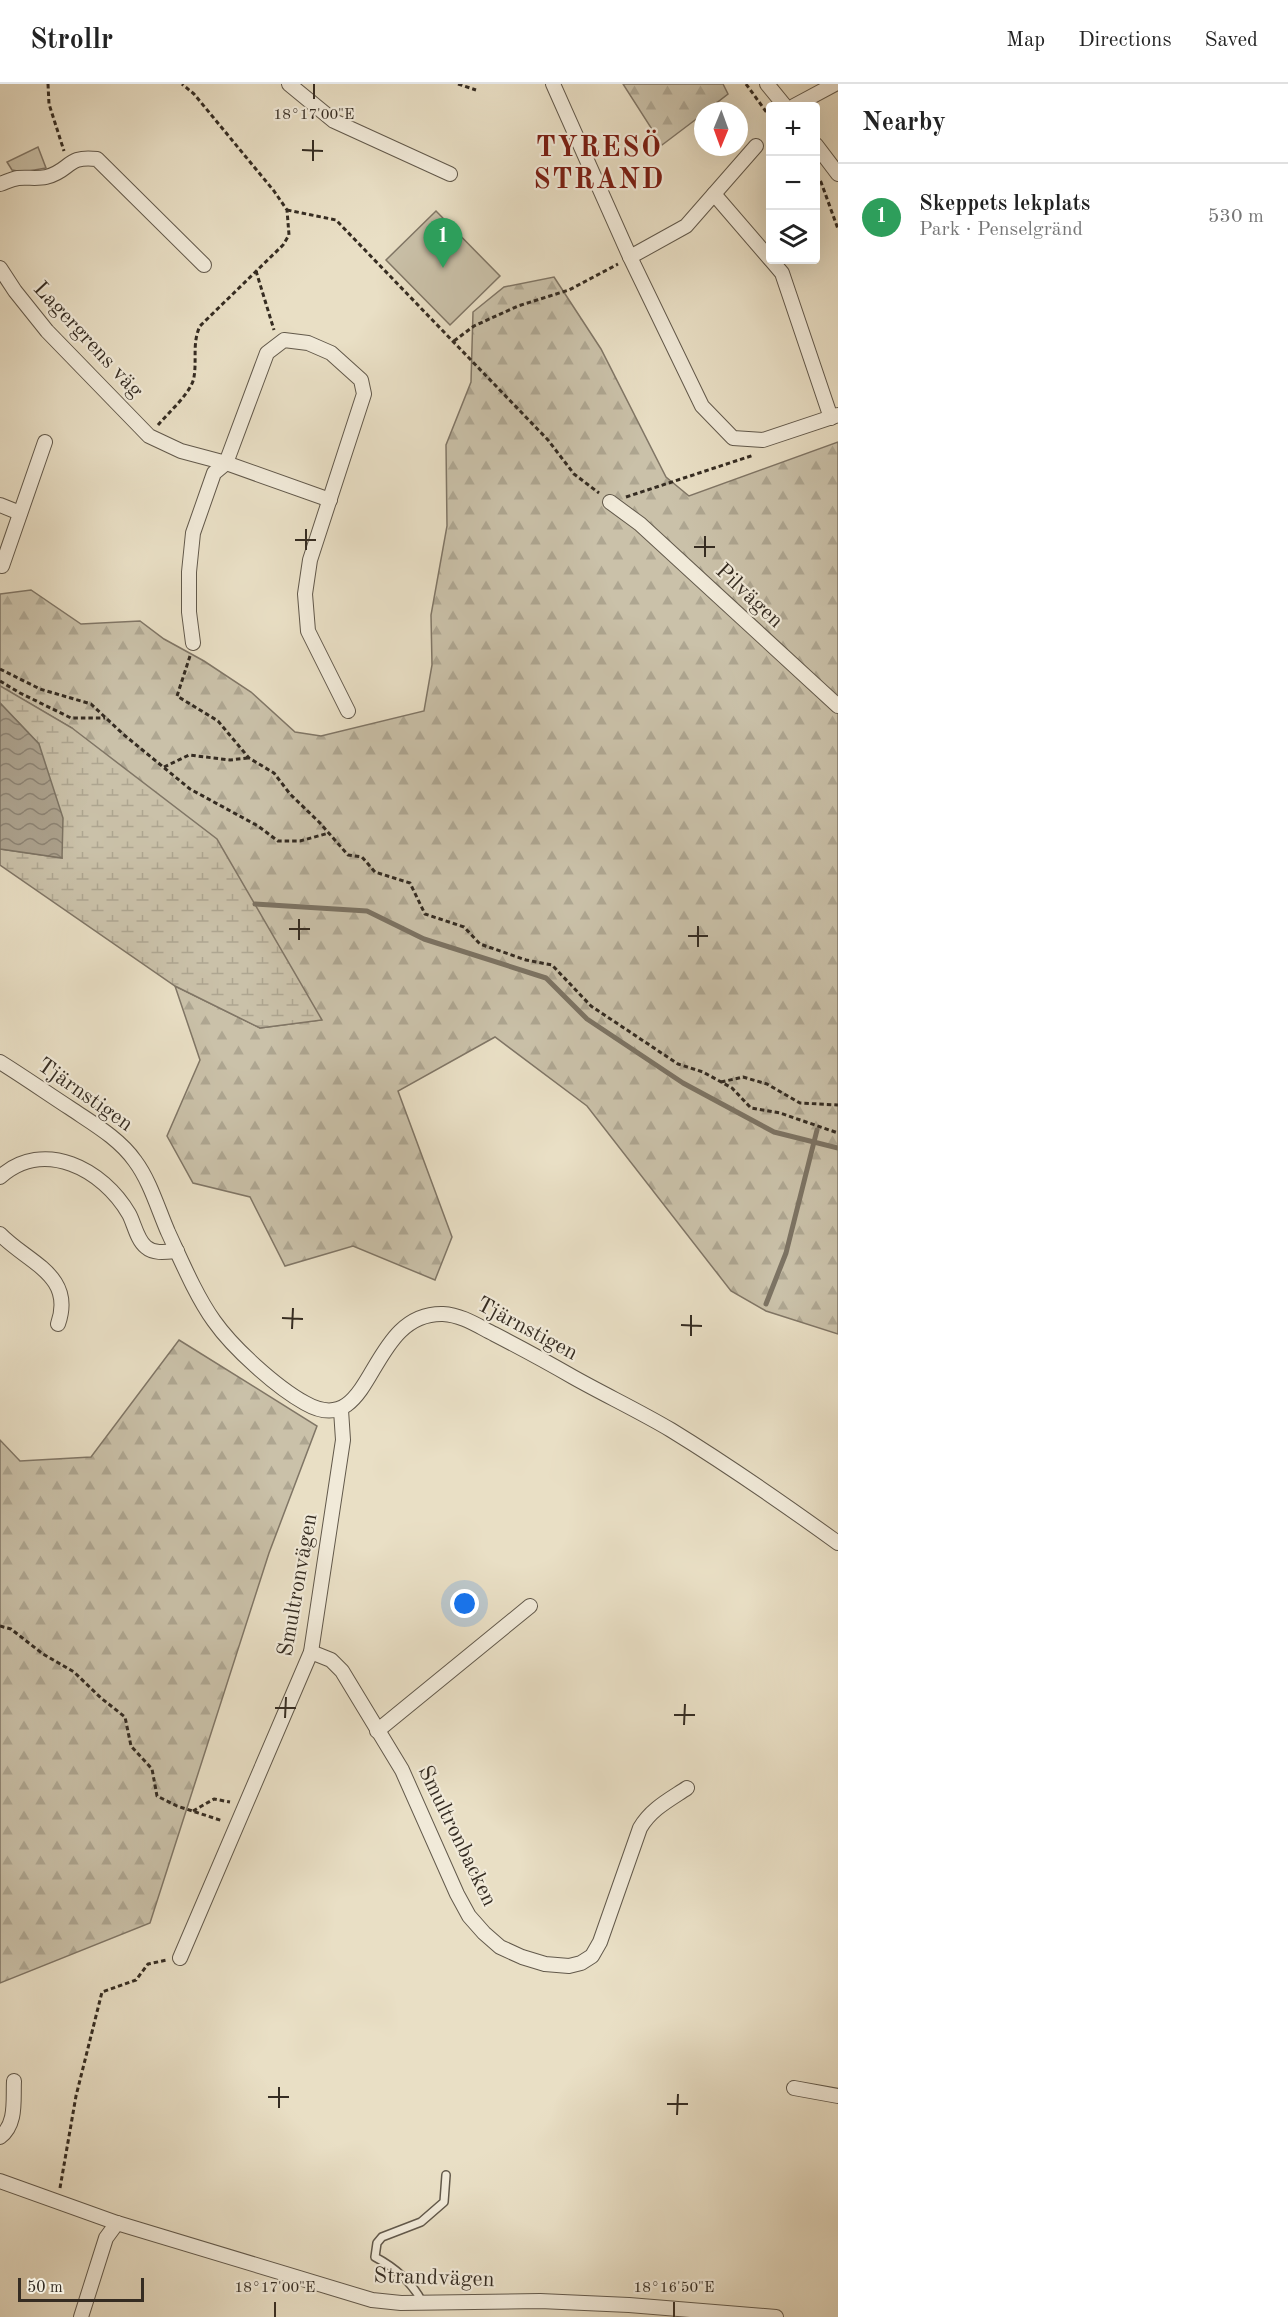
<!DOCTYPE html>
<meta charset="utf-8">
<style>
body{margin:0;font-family:"Old Standard TT",serif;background:#f2f2f2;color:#222}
.controls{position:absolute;right:18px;top:18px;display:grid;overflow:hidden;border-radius:6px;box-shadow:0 6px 24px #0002}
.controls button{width:54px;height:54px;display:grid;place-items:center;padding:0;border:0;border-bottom:2px solid #e0e0e0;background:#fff;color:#222;font:30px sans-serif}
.compass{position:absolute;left:694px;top:18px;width:54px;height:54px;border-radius:50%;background:#fff;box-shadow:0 6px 24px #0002;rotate:181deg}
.scale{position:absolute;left:18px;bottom:15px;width:126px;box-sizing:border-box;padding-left:6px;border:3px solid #352c22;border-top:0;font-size:16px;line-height:21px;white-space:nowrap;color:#352c22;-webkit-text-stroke:4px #f1ead9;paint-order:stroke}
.you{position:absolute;left:465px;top:1520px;width:21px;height:21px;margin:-15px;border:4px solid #fff;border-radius:50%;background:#1a73e8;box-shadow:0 0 0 9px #1a73e833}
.badge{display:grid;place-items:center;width:39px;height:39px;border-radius:50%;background:#8f2418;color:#fff;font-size:20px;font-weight:700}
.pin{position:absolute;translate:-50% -50px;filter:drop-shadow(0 2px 3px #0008)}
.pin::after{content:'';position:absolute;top:32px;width:21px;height:18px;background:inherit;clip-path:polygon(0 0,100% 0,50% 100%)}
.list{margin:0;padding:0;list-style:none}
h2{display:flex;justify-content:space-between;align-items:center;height:78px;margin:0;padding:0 24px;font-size:26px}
h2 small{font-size:20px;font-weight:400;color:#767676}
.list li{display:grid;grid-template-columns:39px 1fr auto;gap:18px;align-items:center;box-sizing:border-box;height:108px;padding:0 24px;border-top:2px solid #e0e0e0}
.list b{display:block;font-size:22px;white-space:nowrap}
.list p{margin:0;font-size:20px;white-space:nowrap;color:#767676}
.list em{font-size:20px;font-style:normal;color:#767676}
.icon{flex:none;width:33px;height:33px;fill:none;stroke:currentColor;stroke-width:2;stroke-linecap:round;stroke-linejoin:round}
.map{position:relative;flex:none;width:838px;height:2233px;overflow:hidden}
header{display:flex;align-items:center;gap:36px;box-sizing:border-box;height:84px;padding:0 30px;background:#fff;border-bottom:2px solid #e0e0e0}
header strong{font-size:28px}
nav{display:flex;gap:33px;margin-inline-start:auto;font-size:21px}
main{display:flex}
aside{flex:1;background:#fff}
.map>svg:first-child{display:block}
.forest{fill:url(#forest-firs);stroke:#807666;stroke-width:1.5}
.wetland{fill:url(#wetland-marsh);stroke:#807666;stroke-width:1.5}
.green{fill:#cac1a9;stroke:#807666;stroke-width:1.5}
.water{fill:url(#water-waves);stroke:#7c7363;stroke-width:1.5}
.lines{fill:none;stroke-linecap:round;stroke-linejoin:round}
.stream{stroke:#7c7363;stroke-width:5}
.service-casing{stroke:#62594b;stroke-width:10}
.minor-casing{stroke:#62594b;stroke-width:16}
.path{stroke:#352c22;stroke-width:3;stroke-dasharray:4.5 3;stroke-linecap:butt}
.service{stroke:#f1ead9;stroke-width:7}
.minor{stroke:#f1ead9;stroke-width:14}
.ticks{fill:none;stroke:#352c22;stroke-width:2}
.labels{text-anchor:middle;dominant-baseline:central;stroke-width:4.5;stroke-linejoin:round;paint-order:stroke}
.street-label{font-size:22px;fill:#352c22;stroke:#f1ead9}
.district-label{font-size:28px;font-weight:bold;letter-spacing:1.5px;fill:#7a1f14;stroke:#f1ead9}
.ticks-label{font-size:15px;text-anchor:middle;fill:#352c22;stroke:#f1ead9;stroke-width:4.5;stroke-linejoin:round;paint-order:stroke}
</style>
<header>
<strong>Strollr</strong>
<nav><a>Map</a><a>Directions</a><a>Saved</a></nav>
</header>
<main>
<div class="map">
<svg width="838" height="2233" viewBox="0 0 838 2233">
<defs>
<pattern id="forest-firs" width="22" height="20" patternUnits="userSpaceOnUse" patternTransform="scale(1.5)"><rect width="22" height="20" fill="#cac1a9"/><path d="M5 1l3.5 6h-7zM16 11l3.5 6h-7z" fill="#aea691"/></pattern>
<pattern id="wetland-marsh" width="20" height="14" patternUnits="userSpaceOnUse" patternTransform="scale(1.5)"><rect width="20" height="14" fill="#cac1a9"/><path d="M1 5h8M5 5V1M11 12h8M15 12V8" fill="none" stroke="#aea691"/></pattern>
<pattern id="water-waves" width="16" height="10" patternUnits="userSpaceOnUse" patternTransform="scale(1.5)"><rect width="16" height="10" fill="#aca28e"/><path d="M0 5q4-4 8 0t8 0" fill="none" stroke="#8d8474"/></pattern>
</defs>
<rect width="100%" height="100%" fill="#e9dfc5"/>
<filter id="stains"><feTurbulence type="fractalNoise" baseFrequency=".00333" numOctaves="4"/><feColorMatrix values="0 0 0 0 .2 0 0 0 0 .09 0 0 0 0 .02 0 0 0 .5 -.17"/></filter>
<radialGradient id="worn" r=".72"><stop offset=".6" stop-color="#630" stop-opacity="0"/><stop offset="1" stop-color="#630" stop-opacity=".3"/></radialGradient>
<g class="forest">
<polygon points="623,0 723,0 728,10 706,27 703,27 703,30 662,61"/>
<polygon points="554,193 601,265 666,393 689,412 838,358 838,1250 766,1227 731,1207 587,1022 495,953 398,1007 452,1153 435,1196 353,1162 285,1182 250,1113 193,1099 167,1052 200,976 175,902 260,944 321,936 72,644 0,602 0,510 31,506 81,540 140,537 164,555 204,577 251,608 295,648 321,652 424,627 432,581 431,531 447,442 446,361 471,298 473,228 504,203"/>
<polygon points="179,1256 317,1342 269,1469 150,1839 0,1899 0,1356 20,1377 91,1373"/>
</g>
<polygon class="wetland" points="0,602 72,644 217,755 322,936 260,944 175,902 0,781 0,765 62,774 39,660 0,619"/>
<g class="green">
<polygon points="38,63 46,84 23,88 12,86 7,78"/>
<polygon points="436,127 500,192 450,241 386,176"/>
</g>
<polygon class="water" points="0,619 39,660 63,734 62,774 0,765"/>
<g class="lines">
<g class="stream">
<polyline points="255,820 367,827 424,855 546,894 587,935 683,999 774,1048 838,1064"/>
<polyline points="766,1220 786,1169 817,1046"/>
</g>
<g class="service-casing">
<path id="service" d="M422,2218c-9,-19 -28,-35 -47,-45l2,-14 5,-6 39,-15 23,-20 2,-27"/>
</g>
<g class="minor-casing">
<g id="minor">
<polyline points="289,0 334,37 450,90"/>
<polyline points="553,0 630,173 702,322 733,354 763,356 838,331"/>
<polyline points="767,0 785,22"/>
<polyline points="794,22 835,0"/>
<polyline points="816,61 838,90"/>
<path d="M0,100c6,-2 12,-5 18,-6 9,-1 19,1 28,-1 25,-6 20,-22 51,-18l107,106"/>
<polyline points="714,110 770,175"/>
<polyline points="630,173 686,142 756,62"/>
<polyline points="771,176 782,189 831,334"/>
<polyline points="0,184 15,207 47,247 149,352 181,367 226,379 330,416"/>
<polyline points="610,418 640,440 838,622"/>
<polyline points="0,421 20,429"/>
<polyline points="2,482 45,358"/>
<polyline points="193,559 189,528 189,488 193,449 214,389 226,379 267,269 284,256 308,259 331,269 361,296 364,310 310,476 305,510 308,547 348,627"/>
<path d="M0,978c24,15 47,31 70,46 22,15 49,30 65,53 15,20 23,48 33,71 13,28 28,64 46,89 19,27 62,66 91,82 70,40 61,-91 138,-89 19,1 35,12 51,20 27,14 53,28 79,43 32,18 66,34 98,53 57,35 113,74 167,113"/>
<path d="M0,1093c44,-39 103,-8 129,37 5,9 8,26 17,33 8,7 20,5 31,4"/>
<path d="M0,1150c28,29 75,41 58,90"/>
<path d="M311,1568l20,8 11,11 60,99 55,124 12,22 15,17 16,14 22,10 23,7 24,2 12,-3 11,-7 8,-14 40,-114c11,-19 29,-28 47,-40"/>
<polyline points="377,1647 530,1522"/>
<polyline points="180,1874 311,1568 343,1356 341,1326"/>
<polyline points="794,2004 838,2012"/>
<path d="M0,2053c17,-13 13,-37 14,-56"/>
<polyline points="0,2097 117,2139 372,2216 401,2219 540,2217 629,2221 776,2233"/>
<polyline points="81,2233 106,2154 117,2139"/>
</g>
</g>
<g class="path">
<polyline points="48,0 49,20 64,67"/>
<polyline points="458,0 476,6"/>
<polyline points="746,0 770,33"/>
<polyline points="816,91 821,98 838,145"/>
<polyline points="287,126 336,136 548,356 574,390 599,409"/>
<polyline points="256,187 274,246"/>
<polyline points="454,257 474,242 518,222 569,206 618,180"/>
<path d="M158,341c10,-12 34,-33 36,-48 3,-18 -2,-34 6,-51l83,-81 6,-10 -2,-25 -13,-19 -80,-97 -12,-10"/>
<polyline points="626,413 754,371"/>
<polyline points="190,572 177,612 218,637 249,674 274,689 290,710 319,738 348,771 362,773 375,788 410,799 425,830 464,843 480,860 526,876 552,881 591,922 678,980 703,988 732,1004 751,1024 780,1029 838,1049"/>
<polyline points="0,585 40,605 91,620 123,650 190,705 258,742 278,757 300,757 329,749"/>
<polyline points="0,597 20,609 71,634 105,634"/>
<polyline points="164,683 189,671 230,676 248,674"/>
<polyline points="721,998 743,993 767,1000 800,1019 838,1021"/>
<polyline points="0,1542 11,1545 43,1570 74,1588 101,1614 125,1633 131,1662 152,1685 157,1712 177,1722 223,1737"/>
<polyline points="193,1727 214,1715 230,1718"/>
<polyline points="60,2104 76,2012 102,1908 136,1896 148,1880 167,1876"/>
</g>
<use href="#service" class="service"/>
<use href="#minor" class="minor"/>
</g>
<path class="ticks" d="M314,15v-15M302,66l21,1M313,77v-21M295,456h21M694,463h21M306,466v-21M705,473v-21M289,845h21M688,852h20M299,856v-21M698,863v-21M282,1234l21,1M681,1241l21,1M292,1245l1,-21M691,1252v-21M275,1624h21M674,1631h21M285,1634l1,-21M684,1641l1,-21M268,2013h21M667,2020h21M279,2024v-21M677,2031l1,-21M275,2233v-15M674,2233v-15"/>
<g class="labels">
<g class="street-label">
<text transform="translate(88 256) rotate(47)">Lagergrens väg</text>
<text transform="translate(749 512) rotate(43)">Pilvägen</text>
<text transform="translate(85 1011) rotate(35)">Tjärnstigen</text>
<text transform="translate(527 1245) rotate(28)">Tjärnstigen</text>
<text transform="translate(298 1501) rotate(-80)">Smultronvägen</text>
<text transform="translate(457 1752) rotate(64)">Smultronbacken</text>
<text transform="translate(434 2194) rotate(2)">Strandvägen</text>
</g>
<g class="district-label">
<text x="599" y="65">TYRESÖ<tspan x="599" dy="32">STRAND</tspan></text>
</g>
</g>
<g class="ticks-label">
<text x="314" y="35">18°17'00"E</text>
<text x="275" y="2208">18°17'00"E</text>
<text x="674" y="2208">18°16'50"E</text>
</g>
<rect width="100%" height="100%" filter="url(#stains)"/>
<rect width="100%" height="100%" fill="url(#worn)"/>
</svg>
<div class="controls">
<button>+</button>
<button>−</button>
<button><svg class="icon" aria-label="layers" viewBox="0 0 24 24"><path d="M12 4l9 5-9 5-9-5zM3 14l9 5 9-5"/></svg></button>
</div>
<svg class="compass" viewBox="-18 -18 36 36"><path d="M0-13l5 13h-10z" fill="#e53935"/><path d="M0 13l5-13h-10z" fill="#767676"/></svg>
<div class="scale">50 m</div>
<div class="you"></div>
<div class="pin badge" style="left:443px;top:184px;background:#2e9e5b">1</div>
</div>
<aside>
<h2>Nearby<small></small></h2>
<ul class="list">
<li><span class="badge" style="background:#2e9e5b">1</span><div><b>Skeppets lekplats</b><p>Park · Penselgränd</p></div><em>530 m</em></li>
</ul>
</aside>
</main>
